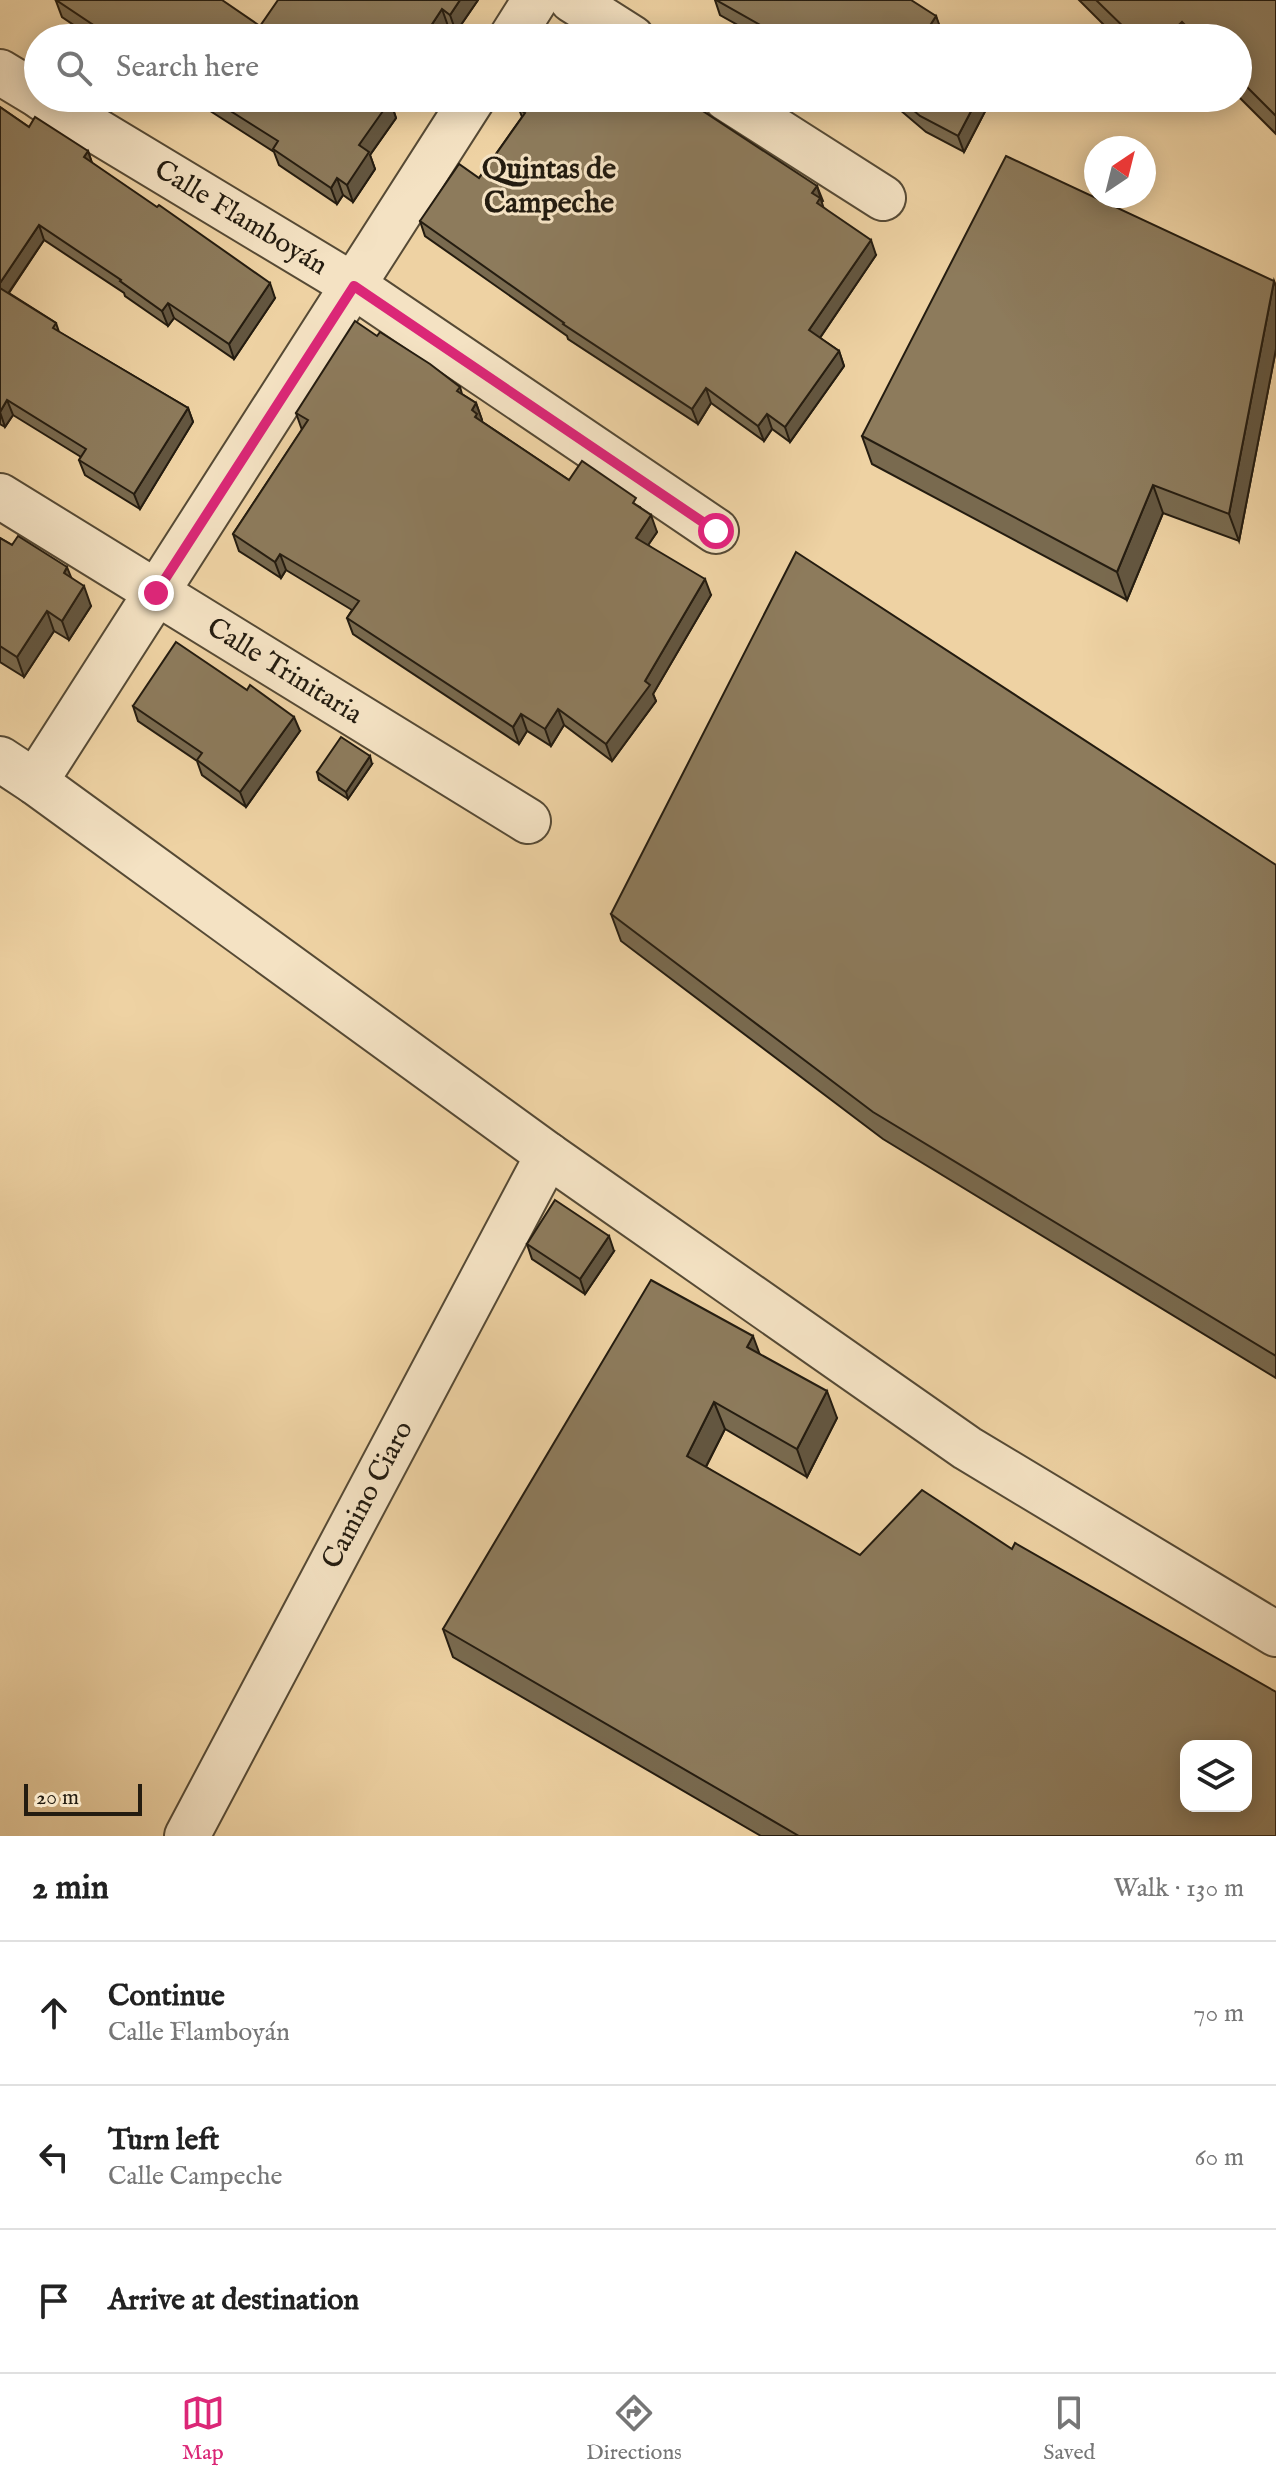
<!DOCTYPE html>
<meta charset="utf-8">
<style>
body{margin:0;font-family:"IM FELL English",serif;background:#f6f6f6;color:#222}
.controls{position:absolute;right:24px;bottom:24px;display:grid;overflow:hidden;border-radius:16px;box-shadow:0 4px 20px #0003}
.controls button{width:72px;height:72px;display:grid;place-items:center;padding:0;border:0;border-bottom:2px solid #e0e0e0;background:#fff;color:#222;font:40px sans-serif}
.compass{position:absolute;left:1084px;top:136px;width:72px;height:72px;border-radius:50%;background:#fff;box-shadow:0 4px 20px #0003;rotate:35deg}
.scale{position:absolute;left:24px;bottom:20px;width:118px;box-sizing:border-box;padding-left:8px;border:4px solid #241c10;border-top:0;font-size:22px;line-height:28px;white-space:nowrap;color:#241c10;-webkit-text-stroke:6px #f4e2c3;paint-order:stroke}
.stop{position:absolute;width:24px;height:24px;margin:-18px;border:6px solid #db2777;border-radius:50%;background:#fff}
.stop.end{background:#db2777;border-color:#fff;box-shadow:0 2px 8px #0008}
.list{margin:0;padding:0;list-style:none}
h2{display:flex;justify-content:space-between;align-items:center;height:104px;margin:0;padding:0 32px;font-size:34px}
h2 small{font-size:26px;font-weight:400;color:#767676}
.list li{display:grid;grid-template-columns:52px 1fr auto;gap:24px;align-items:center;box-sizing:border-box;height:144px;padding:0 32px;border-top:2px solid #e0e0e0}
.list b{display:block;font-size:30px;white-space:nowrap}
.list p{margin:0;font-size:26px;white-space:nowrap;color:#767676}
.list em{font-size:26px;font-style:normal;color:#767676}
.icon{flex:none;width:44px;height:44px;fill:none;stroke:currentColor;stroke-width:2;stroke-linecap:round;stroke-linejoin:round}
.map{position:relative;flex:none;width:1276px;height:1836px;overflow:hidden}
.search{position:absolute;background:#fff;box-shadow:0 4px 20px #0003;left:24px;right:24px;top:24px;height:88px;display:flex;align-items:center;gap:20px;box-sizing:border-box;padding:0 28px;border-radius:44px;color:#767676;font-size:30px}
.sheet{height:536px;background:#fff}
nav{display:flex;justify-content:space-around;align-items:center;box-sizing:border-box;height:112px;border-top:2px solid #e0e0e0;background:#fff;font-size:22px;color:#767676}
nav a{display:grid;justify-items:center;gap:4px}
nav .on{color:#db2777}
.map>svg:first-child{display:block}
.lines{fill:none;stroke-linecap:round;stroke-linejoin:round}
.street-casing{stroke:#564a35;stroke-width:48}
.street{stroke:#f4e2c3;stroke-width:44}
.wall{fill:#796a4f;stroke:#241c10;stroke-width:2}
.shaded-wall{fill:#635640;stroke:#241c10;stroke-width:2}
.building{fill:#8d7b5c;stroke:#241c10;stroke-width:2;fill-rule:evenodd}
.route{stroke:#db2777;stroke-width:10}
.labels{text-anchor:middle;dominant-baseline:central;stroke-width:6;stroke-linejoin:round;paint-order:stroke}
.street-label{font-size:28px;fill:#241c10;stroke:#f4e2c3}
.neighbourhood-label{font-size:30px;font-weight:bold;fill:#241c10;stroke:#f4e2c3}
</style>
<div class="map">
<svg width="1276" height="1836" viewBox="0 0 1276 1836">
<rect width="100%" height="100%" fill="#eed2a3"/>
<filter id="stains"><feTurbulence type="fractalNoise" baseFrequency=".0025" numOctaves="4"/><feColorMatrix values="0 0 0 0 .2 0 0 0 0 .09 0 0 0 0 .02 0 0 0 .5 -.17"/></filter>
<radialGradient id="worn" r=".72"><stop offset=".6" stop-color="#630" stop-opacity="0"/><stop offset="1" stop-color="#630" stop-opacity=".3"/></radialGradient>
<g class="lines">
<g class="street-casing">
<g id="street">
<polyline points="572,0 632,38"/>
<polyline points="511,38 535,0"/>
<polyline points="0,72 38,95"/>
<path id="s1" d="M42,98l312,188 362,245"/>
<polyline points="726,98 883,198"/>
<path id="s2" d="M0,496l528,325"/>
<polyline points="0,759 35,782 548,1155 967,1448 1276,1634"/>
<polyline points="35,782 473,98"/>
<path id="s3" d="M187,1836l361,-681"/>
</g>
</g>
<use href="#street" class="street"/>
</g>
<g class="wall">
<polygon points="478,0 456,32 448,26 440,38 93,38 62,17 56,1 260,26"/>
<polygon points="715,0 897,0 936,16 941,33 950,38 761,38 720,15"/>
<polygon points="1079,0 1276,0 1276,134 1238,96 1238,38 1117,38"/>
<polygon points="190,98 400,98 393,109 396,118 370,155 375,169 353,202 343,195 337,204 279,165 274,152"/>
<polygon points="856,98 873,98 868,105"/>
<polygon points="886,98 992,98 964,152 926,132"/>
<polygon points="0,107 29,127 88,151 92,163 275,298 234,359 174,318 168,326 125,296 124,293 44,240 9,293 56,323 59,332 188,408 193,422 140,509 85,475 79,460 81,457 13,415 5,427 0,424"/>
<polygon points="519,109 817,186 823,201 821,202 823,207 876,255 820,338 839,351 844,366 790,442 772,429 764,441 711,403 698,424 568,339 567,336 425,236 420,221 479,178 522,117"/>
<polygon points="1274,281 1276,287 1276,349 1239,541 1163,513 1127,600 872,464 862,436"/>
<polygon points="377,336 460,387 462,394 476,403 482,420 481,421 569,480 640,507 657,532 648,545 711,595 653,694 656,701 612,761 564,725 551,746 527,731 519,744 353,634 347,618 352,610 286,570 281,578 239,551 233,534 302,430 296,413"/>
<polygon points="0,538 71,578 91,606 69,640 54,631 24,677 0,662"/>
<polygon points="133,706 300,731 246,807 202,775 197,761 138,721"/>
<polygon points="372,764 348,799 319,780 317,772"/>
<polygon points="1276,865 1276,1378 883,1139 621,941 611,914"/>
<polygon points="527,1244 614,1251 585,1294 532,1259"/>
<polygon points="759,1354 837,1418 807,1477 725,1429 706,1467 1276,1836 761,1836 453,1657 443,1629"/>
</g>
<g class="shaded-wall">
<polygon points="460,0 478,0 456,32 450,15"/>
<polygon points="442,9 448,26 440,38 423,38"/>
<polygon points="936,16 942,32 938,38 929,27"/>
<polygon points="1182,22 1187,38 1165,38"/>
<polygon points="384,98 400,98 393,109 396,118 370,155 375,169 353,202 347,185 359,145"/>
<polygon points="865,98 873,98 868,105"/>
<polygon points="978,98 992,98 964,152 958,136"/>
<polygon points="88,151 93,166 84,157"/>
<polygon points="337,178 343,195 337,204 331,188"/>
<polygon points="817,186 825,213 822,218 812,193"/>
<polygon points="39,225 44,240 3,301 0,293 0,283"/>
<polygon points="871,240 876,255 815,345 809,330"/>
<polygon points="1274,281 1276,287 1276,349 1239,541 1229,514"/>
<polygon points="270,283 275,298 234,359 229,344"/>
<polygon points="168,303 174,318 168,326 162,311"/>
<polygon points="839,351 844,366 790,442 785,427"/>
<polygon points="706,388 711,403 698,424 692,409"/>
<polygon points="7,400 13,415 5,427 0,412"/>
<polygon points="476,403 482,420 480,422 483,430 472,410"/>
<polygon points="188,408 193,422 140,509 134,494"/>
<polygon points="767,414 772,429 764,441 758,426"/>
<polygon points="1153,485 1163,513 1127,600 1117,572"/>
<polygon points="651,515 657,532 642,554 636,538"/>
<polygon points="280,554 286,570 281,578 275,562"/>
<polygon points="67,567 75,587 64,573"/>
<polygon points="705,579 711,595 653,694 656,701 612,761 606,744 645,681"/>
<polygon points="84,586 91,606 69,640 62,621"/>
<polygon points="47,611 54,631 24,677 17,657"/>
<polygon points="558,709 564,725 551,746 545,729"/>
<polygon points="521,714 527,731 519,744 513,727"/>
<polygon points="294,717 300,731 246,807 240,792"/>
<polygon points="370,756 372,764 348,799 346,792"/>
<polygon points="609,1236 614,1251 585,1294 580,1279"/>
<polygon points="753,1336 763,1363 747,1347"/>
<polygon points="827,1391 837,1418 807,1477 797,1449"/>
<polygon points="714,1402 725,1429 697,1484 687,1456"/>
</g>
<g class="building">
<polygon points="56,0 222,0 260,26 278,0 460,0 450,15 442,9 423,38 113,38"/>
<polygon points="716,0 911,0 936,16 929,27 950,38 783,38"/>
<polygon points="1096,0 1276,0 1276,116 1238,78 1238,38 1198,38 1182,22 1165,38 1135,38"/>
<polygon points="210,98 386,98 390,101 359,145 369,152 347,185 337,178 331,188 273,149 278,141"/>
<polygon points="527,98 683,98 817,186 812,193 820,198 817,203 871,240 809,330 839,351 785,427 767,414 758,426 706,388 692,409 563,324 564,323 420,221 459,164 479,178 525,113 519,109"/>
<polygon points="899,98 978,98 958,136 920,116"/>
<polygon points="0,107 29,127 35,117 88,151 84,157 157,207 159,205 270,283 229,344 168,303 162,311 120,281 121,280 39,225 0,283"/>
<polygon points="1006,156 1274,281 1229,514 1153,485 1117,572 862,436"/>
<polygon points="0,288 56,323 53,328 188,408 134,494 79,460 86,449 7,400 0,412"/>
<polygon points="355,321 377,336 380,332 430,364 460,387 457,391 476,403 472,410 477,414 475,417 569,480 582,461 636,498 633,503 651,515 636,538 705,579 645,681 650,685 606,744 558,709 545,729 521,714 513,727 347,618 359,601 280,554 275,562 233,534 308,420 296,413"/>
<polygon points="18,536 67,567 64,573 84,586 62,621 47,611 17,657 0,646 0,538 12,545"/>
<polygon points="796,552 1276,865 1276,1356 873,1112 611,914"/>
<polygon points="176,642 247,690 250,685 294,717 240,792 197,760 202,753 133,706"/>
<polygon points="341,737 370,756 346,792 317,772"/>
<polygon points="555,1200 609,1236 580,1279 527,1244"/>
<path d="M651,1280l102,56 -6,11 80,44 -30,58 -83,-47 -27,54 173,99 62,-65 90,59 3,-6 261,149v144h-477l-356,-207zM1186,1746h60v60h-60z"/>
</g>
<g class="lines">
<polyline class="route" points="156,593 354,286 716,531"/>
</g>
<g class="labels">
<g class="street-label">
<text stroke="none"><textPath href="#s1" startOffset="232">Calle Flamboyán</textPath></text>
<text stroke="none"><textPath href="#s2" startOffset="334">Calle Trinitaria</textPath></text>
<text stroke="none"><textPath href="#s3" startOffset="386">Camino Ciaro</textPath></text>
</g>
<g class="neighbourhood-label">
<text x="549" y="170">Quintas de<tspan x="549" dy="34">Campeche</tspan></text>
</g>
</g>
<rect width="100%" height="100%" filter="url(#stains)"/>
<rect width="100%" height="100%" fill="url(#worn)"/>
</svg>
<div class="controls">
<button><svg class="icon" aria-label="layers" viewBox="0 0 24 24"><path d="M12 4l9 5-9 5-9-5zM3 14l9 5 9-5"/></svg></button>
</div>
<svg class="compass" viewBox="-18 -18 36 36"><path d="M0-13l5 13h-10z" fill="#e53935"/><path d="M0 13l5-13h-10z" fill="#767676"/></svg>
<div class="scale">20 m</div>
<div class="stop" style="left:716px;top:531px"></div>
<div class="stop end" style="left:156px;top:593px"></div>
<div class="search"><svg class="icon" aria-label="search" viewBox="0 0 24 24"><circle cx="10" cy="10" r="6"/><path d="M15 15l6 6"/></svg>Search here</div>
</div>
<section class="sheet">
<h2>2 min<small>Walk · 130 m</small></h2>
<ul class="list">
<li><svg class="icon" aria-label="ahead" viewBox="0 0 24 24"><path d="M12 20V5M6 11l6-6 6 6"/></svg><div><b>Continue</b><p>Calle Flamboyán</p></div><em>70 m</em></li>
<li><svg class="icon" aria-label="left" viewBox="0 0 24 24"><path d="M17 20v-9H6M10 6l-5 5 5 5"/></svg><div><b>Turn left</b><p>Calle Campeche</p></div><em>60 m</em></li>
<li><svg class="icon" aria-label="arrive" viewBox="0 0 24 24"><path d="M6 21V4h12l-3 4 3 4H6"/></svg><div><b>Arrive at destination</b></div></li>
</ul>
</section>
<nav>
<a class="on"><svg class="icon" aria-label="map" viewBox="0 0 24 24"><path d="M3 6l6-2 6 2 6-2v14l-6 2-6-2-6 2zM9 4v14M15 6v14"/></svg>Map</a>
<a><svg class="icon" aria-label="directions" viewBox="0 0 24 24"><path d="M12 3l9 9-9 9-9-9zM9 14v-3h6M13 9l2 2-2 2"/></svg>Directions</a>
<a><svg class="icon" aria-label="saved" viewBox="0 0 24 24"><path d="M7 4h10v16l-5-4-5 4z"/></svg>Saved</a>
</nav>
